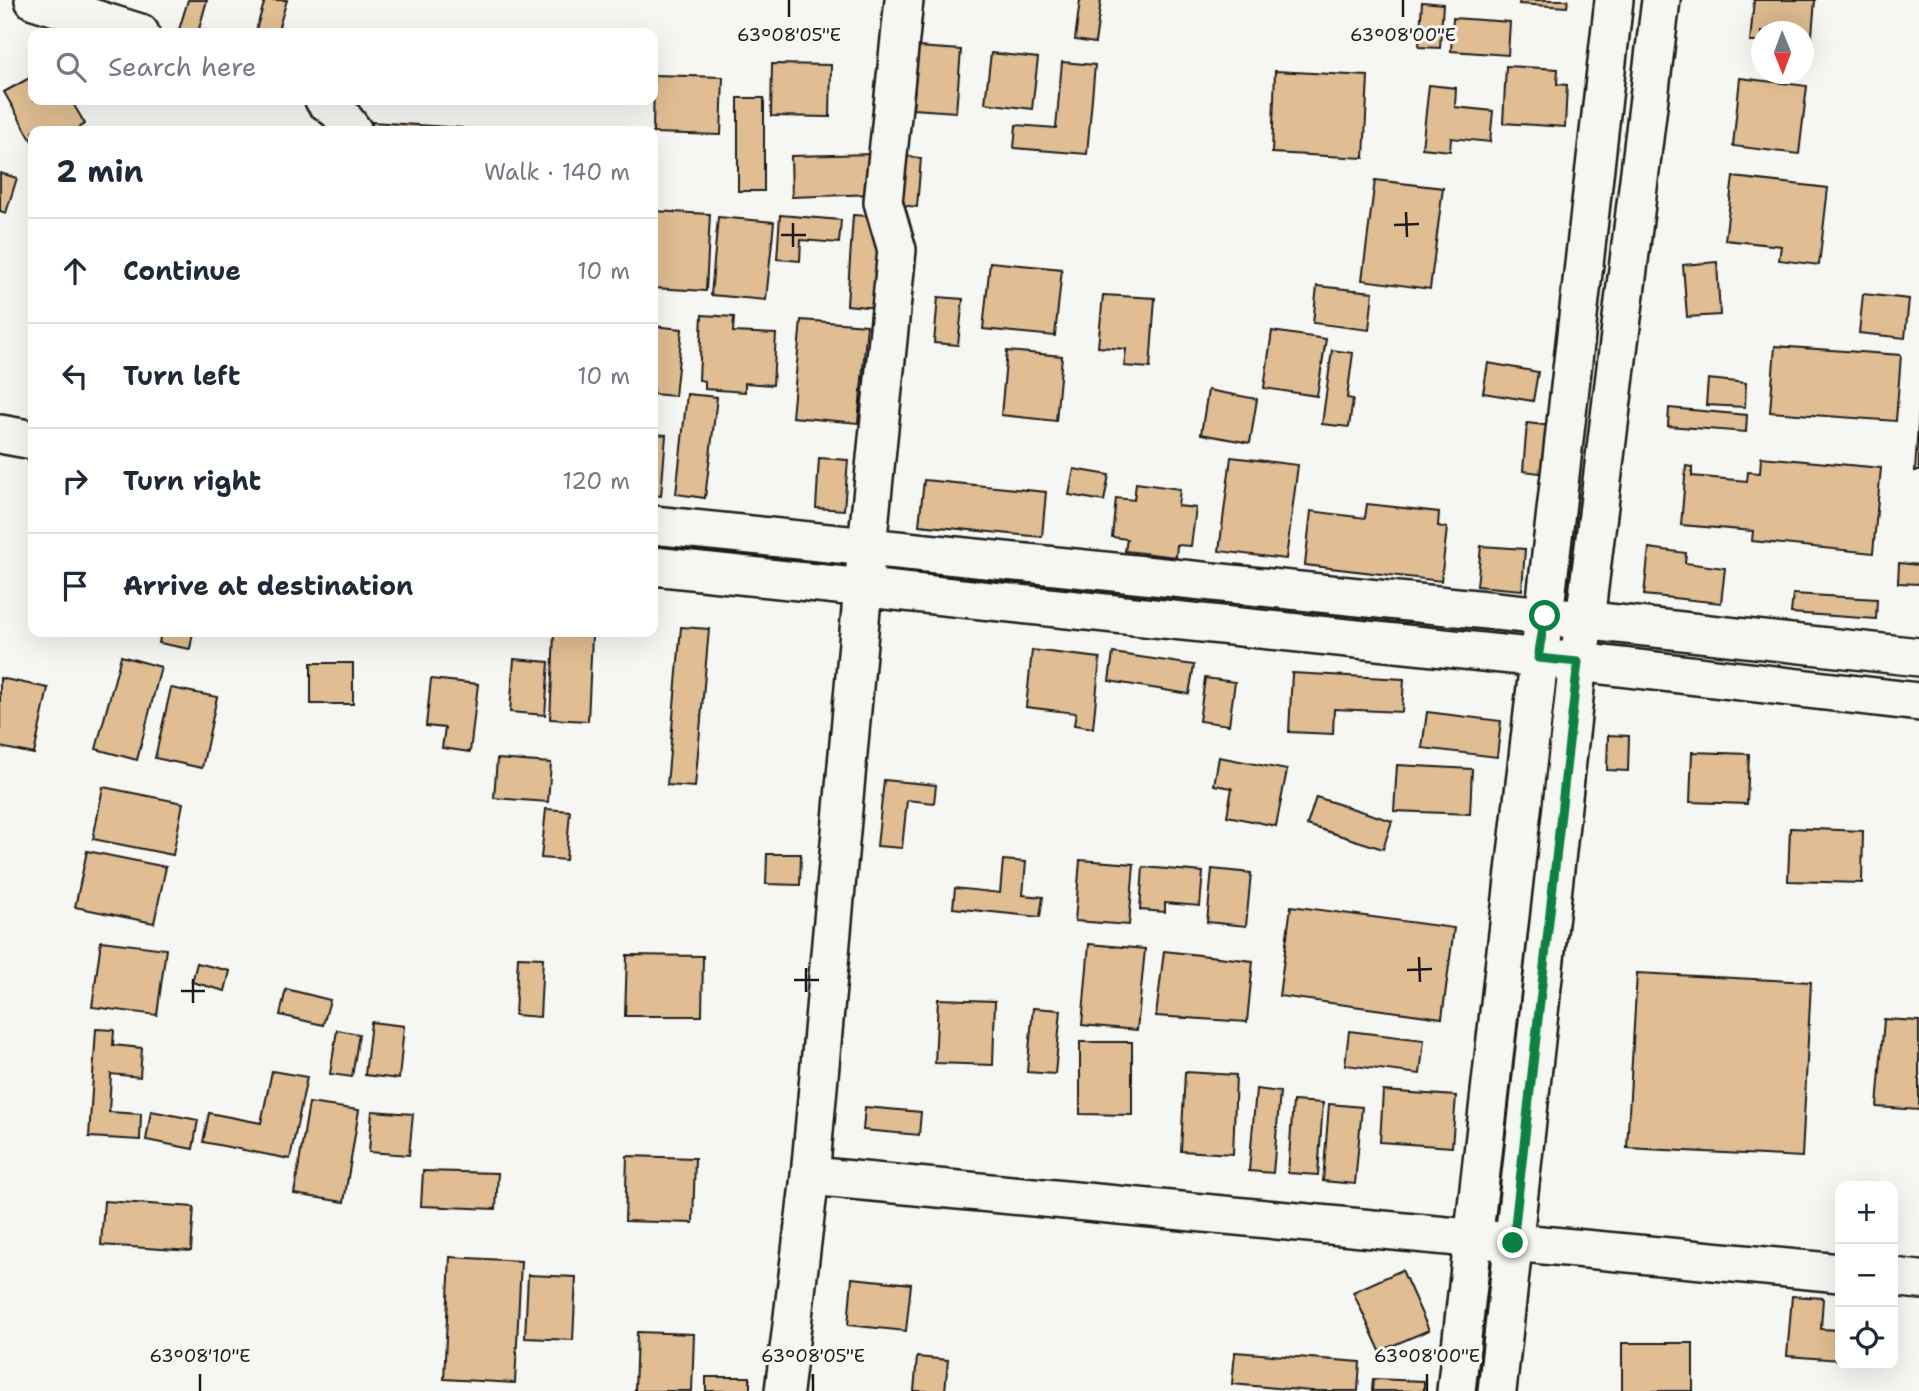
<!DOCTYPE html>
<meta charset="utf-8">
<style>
body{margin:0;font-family:"Shantell Sans",sans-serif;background:#f6f6f7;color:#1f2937}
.controls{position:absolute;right:21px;bottom:21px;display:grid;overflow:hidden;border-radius:14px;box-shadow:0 7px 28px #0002}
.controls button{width:63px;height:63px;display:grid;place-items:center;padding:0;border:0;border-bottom:2px solid #e0e1e3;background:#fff;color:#1f2937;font:35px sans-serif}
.compass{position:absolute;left:1751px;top:21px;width:63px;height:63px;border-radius:50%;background:#fff;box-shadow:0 7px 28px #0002;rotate:179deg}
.stop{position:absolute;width:21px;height:21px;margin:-16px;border:5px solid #0b8043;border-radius:50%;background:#fff}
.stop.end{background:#0b8043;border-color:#fff;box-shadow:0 2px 7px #0008}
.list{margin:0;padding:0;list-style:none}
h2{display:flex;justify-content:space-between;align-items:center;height:91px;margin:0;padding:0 28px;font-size:30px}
h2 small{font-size:23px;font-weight:400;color:#747a83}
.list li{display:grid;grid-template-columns:46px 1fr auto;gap:21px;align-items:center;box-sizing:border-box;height:105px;padding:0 28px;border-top:2px solid #e0e1e3}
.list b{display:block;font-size:26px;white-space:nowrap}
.list em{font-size:23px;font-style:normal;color:#747a83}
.icon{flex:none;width:38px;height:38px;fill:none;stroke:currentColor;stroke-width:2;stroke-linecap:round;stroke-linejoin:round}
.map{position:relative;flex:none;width:1919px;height:1391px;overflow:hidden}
.search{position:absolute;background:#fff;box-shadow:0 7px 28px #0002;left:28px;top:28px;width:630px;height:77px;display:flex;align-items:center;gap:18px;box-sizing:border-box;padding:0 24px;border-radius:14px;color:#747a83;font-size:26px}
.panel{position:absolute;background:#fff;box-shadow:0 7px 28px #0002;left:28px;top:126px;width:630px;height:511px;border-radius:14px}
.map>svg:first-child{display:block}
.building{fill:#e0bd92;stroke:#1c1c1c;stroke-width:2}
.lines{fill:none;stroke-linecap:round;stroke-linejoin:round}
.minor-casing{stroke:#1c1c1c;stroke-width:42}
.minor{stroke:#f6f6f2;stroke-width:37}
.route{stroke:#0b8043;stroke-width:9}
.ticks{fill:none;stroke:#1c1c1c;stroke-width:2.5}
.ticks-label{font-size:18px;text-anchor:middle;fill:#1c1c1c;stroke:#f6f6f2;stroke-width:6;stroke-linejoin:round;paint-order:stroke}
</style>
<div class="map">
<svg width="1919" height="1391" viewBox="0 0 1919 1391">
<rect width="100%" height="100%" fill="#f6f6f2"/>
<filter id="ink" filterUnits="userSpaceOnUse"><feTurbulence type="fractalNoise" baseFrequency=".0143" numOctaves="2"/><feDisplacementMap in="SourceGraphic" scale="14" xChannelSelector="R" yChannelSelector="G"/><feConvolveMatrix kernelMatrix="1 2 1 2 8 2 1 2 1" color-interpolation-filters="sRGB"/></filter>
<g filter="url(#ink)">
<g class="building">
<polygon points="188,0 207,0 199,29 216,33 178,33"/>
<polygon points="265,0 287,0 277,33 255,33"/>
<polygon points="1080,0 1101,0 1095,43 1075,40"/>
<polygon points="1520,0 1568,0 1567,7 1519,4"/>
<polygon points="1754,0 1815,0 1811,46 1804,45 1804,32 1762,32 1762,42 1750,42"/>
<polygon points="1422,2 1443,4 1440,48 1419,47"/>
<polygon points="1453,18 1510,22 1508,55 1451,51"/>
<polygon points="918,47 961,50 956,112 913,109"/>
<polygon points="991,53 1038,58 1032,109 985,103"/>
<polygon points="1062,62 1095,65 1087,154 1014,148 1016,125 1056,128"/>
<polygon points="772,64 831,65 830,117 771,116"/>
<polygon points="1506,66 1558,69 1557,84 1567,85 1565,127 1503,123"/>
<polygon points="1275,71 1368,76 1364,158 1272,153"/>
<polygon points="654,75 723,77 721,135 653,133"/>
<polygon points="33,76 33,100 71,100 85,124 73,131 33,131 33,143 4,92"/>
<polygon points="1740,78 1807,86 1799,154 1733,146"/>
<polygon points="1429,85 1456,88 1455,107 1493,111 1490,142 1451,138 1450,151 1422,148"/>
<rect x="738" y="98" width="26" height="93"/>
<polygon points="372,122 462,128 462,131 372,131"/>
<polygon points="873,154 874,194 792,197 791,156"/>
<polygon points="897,155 921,158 917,207 892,204"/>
<polygon points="0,173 17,178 6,213 0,211"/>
<polygon points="1733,177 1828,188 1819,265 1779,260 1781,246 1725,240"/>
<polygon points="1375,180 1443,188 1430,289 1362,280"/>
<polygon points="653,211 710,214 706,291 653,288"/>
<polygon points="780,215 841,220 839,243 801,240 800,261 777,259"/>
<polygon points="853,215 882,217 876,308 847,305"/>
<polygon points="718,217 774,222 766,300 711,295"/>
<polygon points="990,262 1062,269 1055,336 983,329"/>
<polygon points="1717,262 1720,315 1687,317 1683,265"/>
<polygon points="1317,286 1373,292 1369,330 1313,323"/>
<polygon points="1863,294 1909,299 1905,338 1859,333"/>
<polygon points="1103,295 1155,298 1150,368 1124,366 1126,349 1098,347"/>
<polygon points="938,297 963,299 958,345 934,343"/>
<polygon points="702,315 734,317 733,332 776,334 773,385 745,383 745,392 705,389 705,381 699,380"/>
<polygon points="801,320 867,325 858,423 792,417"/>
<polygon points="653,326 682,329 675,396 653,394"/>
<polygon points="1272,331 1326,339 1317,396 1264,388"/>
<polygon points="1775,346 1901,355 1896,421 1770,412"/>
<polygon points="1332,350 1353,353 1347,398 1353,399 1349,427 1322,424"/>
<polygon points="1007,351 1062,356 1056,421 1001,415"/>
<polygon points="1488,363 1538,372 1533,401 1483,393"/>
<polygon points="1708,379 1746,383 1745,407 1706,405"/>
<polygon points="1208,390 1257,399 1250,443 1201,434"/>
<polygon points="687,394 717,397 705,498 676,494"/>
<polygon points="1669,408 1747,415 1746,432 1668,426"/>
<polygon points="1919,409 1919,471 1915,471"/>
<polygon points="1527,423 1552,426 1547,474 1523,471"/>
<polygon points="653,434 666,435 661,496 653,495"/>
<polygon points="1231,457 1298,465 1286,559 1219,551"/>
<polygon points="1761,457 1881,468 1873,553 1752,541 1753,531 1681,525 1686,466 1692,467 1692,476 1747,481 1748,472 1760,473"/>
<polygon points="819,458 848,460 844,510 816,508"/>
<polygon points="1074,469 1109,475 1104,501 1069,495"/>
<polygon points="924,480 1046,492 1042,537 919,525"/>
<polygon points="1136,483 1180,489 1178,506 1196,508 1191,546 1177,545 1176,557 1125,551 1127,539 1112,537 1116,498 1134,500"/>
<polygon points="1367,504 1439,512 1438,526 1447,528 1441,581 1305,565 1311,511 1365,518"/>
<polygon points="1481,546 1525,549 1522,590 1477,586"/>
<polygon points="1649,548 1686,553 1685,563 1725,568 1721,603 1644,595"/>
<polygon points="1899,563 1919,565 1919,584 1898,583"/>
<polygon points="1793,594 1877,599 1876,619 1791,613"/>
<polygon points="681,627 709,629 695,787 667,785"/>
<polygon points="161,632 193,632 190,649 159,643"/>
<polygon points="554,634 592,636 588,721 550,719"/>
<polygon points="1032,650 1100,658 1093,728 1074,725 1076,713 1026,707"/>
<polygon points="1113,653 1194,665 1189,694 1109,681"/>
<polygon points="121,656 161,667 137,760 96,749"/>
<polygon points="514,659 549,662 545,715 510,712"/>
<rect x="311" y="663" width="42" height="41"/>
<polygon points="1292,673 1404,679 1402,712 1334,709 1333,734 1289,732"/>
<polygon points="0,678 48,688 34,754 0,747"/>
<polygon points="1205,678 1235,682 1229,725 1199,721"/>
<polygon points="431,679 478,684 470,752 442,748 445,728 426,726"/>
<polygon points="171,688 217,697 202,768 155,758"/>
<polygon points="1427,712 1501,721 1497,757 1422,748"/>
<polygon points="1608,735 1629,736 1628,771 1607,770"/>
<polygon points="1692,752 1749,754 1747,804 1690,802"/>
<polygon points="1219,757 1287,770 1276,826 1227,816 1232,788 1214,785"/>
<polygon points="497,759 551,763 548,802 494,798"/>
<polygon points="1397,765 1472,769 1470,814 1394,811"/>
<polygon points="884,780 936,785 934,803 907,800 902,848 877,846"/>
<polygon points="103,787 183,803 173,855 93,839"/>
<polygon points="1316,797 1392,821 1383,849 1307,825"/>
<polygon points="546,809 570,811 566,860 541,858"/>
<polygon points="1790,828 1863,831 1862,883 1788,881"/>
<polygon points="87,851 166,867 154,923 75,907"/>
<polygon points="767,854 801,854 800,885 766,884"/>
<polygon points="1003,860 1026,862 1023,895 1043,897 1040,917 953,908 955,888 1000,893"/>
<polygon points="1080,860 1134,864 1129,925 1075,921"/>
<polygon points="1143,867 1203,872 1200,906 1165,903 1165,912 1140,910"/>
<polygon points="1212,869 1251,873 1246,926 1207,922"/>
<polygon points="1291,906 1454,928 1442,1018 1279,996"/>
<polygon points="101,941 166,949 157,1015 92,1007"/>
<polygon points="1089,944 1145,949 1137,1030 1082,1025"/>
<polygon points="1164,951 1253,961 1247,1022 1156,1016"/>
<polygon points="627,955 703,956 702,1016 625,1016"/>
<polygon points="518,957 543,958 540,1017 515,1015"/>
<polygon points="197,963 230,971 225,991 192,982"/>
<polygon points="1637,973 1811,982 1802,1157 1627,1148"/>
<polygon points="286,989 330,1000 323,1025 280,1015"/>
<polygon points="938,999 995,1001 993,1065 935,1063"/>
<polygon points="1033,1008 1061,1010 1055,1074 1027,1072"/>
<polygon points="1884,1019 1919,1021 1919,1110 1877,1107"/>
<polygon points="371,1022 404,1026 399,1079 365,1075"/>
<polygon points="96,1029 114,1030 113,1045 142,1048 140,1077 111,1074 109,1112 141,1114 140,1140 89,1137"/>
<polygon points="337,1030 359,1034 352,1077 330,1074"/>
<polygon points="1349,1031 1424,1040 1420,1074 1345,1065"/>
<polygon points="1080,1042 1132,1042 1132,1115 1080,1114"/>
<polygon points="272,1071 307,1077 290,1159 203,1142 209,1113 261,1123"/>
<polygon points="1185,1072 1236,1075 1233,1154 1181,1151"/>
<polygon points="1256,1089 1280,1092 1273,1173 1249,1171"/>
<polygon points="1383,1091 1456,1096 1452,1147 1380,1142"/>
<polygon points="1293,1101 1323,1103 1318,1175 1288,1173"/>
<polygon points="309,1103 359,1110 344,1202 294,1194"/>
<polygon points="1329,1104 1362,1107 1355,1184 1323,1181"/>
<polygon points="865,1107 921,1112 919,1135 863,1130"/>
<polygon points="151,1111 198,1120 193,1149 146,1140"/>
<polygon points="372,1111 413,1114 409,1155 369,1152"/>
<polygon points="627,1156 695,1158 693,1223 625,1221"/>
<polygon points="423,1171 498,1173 496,1209 421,1206"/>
<polygon points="104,1201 194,1207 191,1251 101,1245"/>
<polygon points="450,1257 521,1261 515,1383 444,1379"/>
<polygon points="1402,1270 1429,1330 1380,1351 1353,1292"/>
<polygon points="528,1275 576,1277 573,1340 525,1338"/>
<polygon points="852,1278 911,1284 906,1331 848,1325"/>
<polygon points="1792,1296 1823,1298 1821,1329 1840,1330 1840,1360 1787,1356"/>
<polygon points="637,1332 694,1334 692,1391 635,1391"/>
<rect x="1622" y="1343" width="71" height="48"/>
<polygon points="1235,1352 1360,1362 1358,1391 1311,1391 1232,1384"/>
<polygon points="917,1357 948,1360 945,1391 914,1391"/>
<rect x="706" y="1377" width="44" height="14"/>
<polygon points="1373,1379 1424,1381 1424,1391 1372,1391"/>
</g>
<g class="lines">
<g class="minor-casing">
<g id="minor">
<polyline points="34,0 140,33"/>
<polyline points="324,100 338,111 353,131"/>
<polyline points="0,434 33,440"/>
<polyline points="653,525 1545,616 1919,657"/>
<polyline points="653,566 1578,662 1919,702"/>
<polyline points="810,1176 1840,1273"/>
<polyline points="1893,1277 1919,1280"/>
<polyline points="784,1391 810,1176 863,587 897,250 883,202 904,0"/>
<polyline points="1456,1391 1614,0"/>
<polyline points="1497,1391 1578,662 1585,620 1661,0"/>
</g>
</g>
<use href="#minor" class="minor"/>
</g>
</g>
<g class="lines" filter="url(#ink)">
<polyline class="route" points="1513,1243 1578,662 1538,658 1545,616"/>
</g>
<path class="ticks" d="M789,0v17M1403,0v17M1406,212l1,25M793,223v24M1394,225l25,-1M781,235h25M1419,957l1,25M806,968v24M1407,970l25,-1M193,979v24M794,980h25M181,991h24M200,1374v17M813,1374v17M1427,1374v17"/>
<g class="ticks-label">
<text x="789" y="41">63°08'05"E</text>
<text x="1403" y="41">63°08'00"E</text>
<text x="200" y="1362">63°08'10"E</text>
<text x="813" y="1362">63°08'05"E</text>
<text x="1427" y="1362">63°08'00"E</text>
</g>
</svg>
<div class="controls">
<button>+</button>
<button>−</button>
<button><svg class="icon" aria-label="locate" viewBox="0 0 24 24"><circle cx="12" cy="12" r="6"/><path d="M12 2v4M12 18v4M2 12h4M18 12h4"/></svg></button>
</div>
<svg class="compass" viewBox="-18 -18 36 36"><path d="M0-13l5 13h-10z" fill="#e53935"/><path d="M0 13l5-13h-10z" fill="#747a83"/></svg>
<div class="stop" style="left:1545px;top:616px"></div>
<div class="stop end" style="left:1513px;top:1243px"></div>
<div class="search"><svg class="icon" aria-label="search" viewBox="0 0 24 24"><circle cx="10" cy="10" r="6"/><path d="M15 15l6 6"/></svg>Search here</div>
<section class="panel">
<h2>2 min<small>Walk · 140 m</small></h2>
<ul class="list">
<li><svg class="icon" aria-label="ahead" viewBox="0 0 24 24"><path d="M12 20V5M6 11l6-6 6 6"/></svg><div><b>Continue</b></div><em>10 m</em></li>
<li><svg class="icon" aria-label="left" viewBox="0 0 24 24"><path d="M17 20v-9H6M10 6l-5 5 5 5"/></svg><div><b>Turn left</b></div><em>10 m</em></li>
<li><svg class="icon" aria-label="right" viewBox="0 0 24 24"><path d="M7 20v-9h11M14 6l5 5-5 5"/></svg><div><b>Turn right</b></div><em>120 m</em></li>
<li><svg class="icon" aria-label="arrive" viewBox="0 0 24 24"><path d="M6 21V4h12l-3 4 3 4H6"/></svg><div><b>Arrive at destination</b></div></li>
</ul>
</section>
</div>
